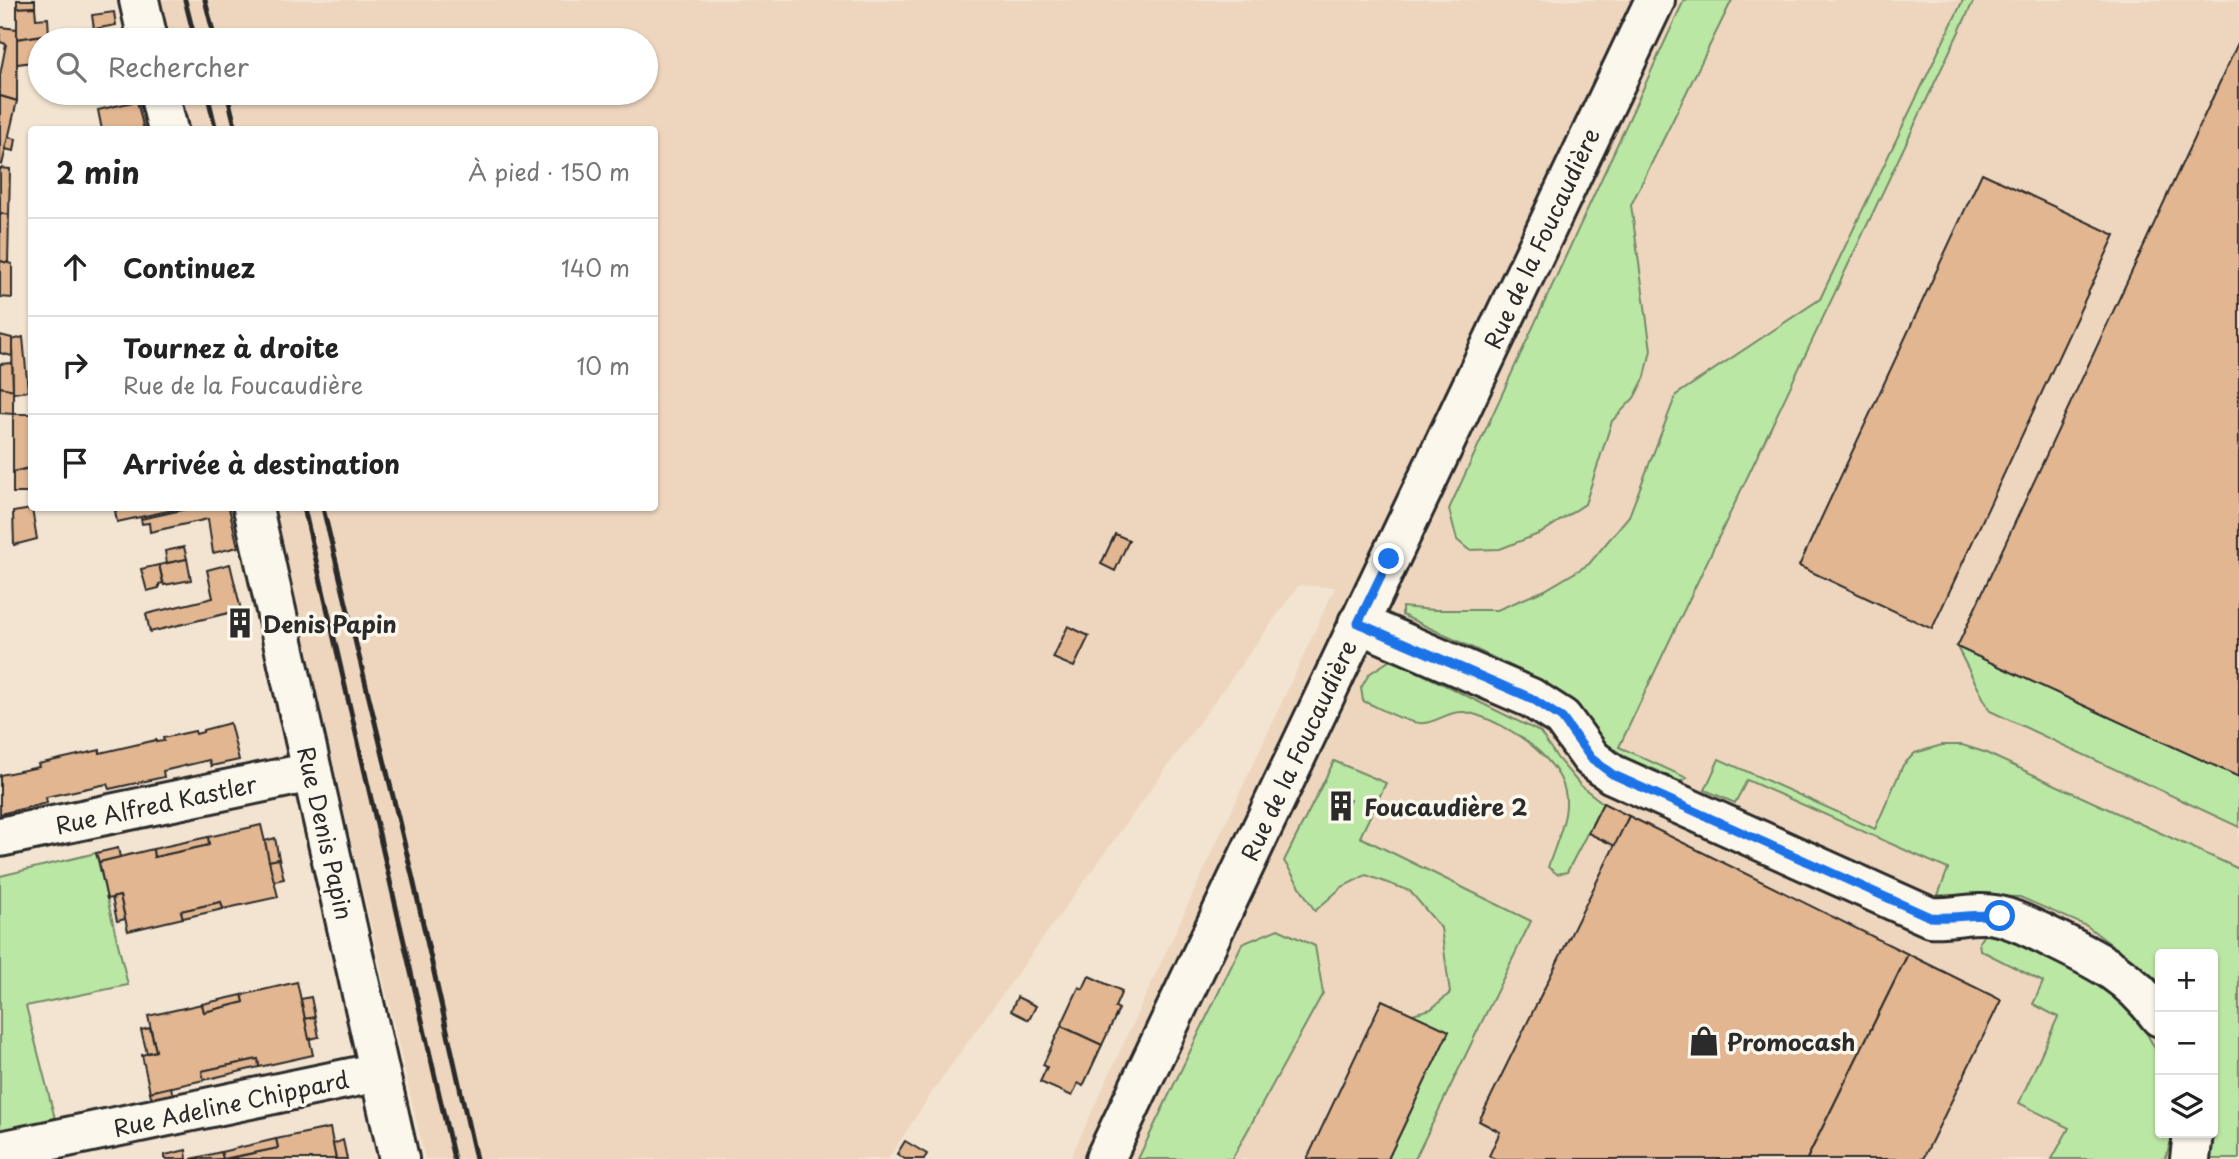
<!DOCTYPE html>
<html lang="fr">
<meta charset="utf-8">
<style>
body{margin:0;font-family:"Playpen Sans",sans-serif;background:#f2f2f2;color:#222}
.controls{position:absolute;right:21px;bottom:21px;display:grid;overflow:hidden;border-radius:7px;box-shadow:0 2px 5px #0004}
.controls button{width:63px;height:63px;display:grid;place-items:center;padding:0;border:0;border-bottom:2px solid #e0e0e0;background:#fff;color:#222;font:35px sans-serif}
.stop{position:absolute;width:21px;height:21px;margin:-16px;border:5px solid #1a73e8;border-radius:50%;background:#fff}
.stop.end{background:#1a73e8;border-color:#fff;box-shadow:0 2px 7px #0008}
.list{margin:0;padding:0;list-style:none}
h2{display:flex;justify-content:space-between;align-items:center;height:91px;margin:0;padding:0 28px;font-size:30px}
h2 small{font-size:23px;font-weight:400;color:#767676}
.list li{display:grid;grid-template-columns:46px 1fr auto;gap:21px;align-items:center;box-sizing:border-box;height:98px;padding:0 28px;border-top:2px solid #e0e0e0}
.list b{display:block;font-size:26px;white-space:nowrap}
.list p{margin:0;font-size:23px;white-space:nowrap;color:#767676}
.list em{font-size:23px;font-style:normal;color:#767676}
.icon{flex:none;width:38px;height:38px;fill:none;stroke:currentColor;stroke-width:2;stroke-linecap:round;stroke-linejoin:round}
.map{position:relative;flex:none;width:2239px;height:1159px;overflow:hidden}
.search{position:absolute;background:#fff;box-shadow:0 2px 5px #0004;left:28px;top:28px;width:630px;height:77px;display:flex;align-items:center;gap:18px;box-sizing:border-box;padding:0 24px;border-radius:38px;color:#767676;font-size:26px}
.panel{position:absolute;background:#fff;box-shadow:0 2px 5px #0004;left:28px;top:126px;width:630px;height:385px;border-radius:7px}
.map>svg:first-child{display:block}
.built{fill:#eed6be;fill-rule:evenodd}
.green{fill:#bbe7a4;stroke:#738968;stroke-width:2}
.building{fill:#e1b691;stroke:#2b2b2b;stroke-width:2}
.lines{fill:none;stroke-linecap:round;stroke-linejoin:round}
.minor-casing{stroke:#2b2b2b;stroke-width:44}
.minor{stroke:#fbf7ec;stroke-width:38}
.rail{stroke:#2b2b2b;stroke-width:5}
.route{stroke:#1a73e8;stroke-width:9}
.labels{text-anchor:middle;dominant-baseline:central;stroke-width:7;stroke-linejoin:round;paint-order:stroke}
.street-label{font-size:23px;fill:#2b2b2b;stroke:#fbf7ec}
.poi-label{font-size:23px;font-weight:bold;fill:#2b2b2b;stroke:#fbf7ec;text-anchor:start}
</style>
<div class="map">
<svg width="2239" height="1159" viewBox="0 0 2239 1159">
<rect width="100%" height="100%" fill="#f3e4d1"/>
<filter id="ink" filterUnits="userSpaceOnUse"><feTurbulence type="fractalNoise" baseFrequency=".0143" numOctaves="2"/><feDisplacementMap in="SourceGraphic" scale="14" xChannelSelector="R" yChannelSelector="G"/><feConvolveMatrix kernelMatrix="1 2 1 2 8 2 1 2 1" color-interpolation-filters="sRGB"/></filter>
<g filter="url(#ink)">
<path class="built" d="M157,0h2082v1159h-1169l265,-572 -36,-2 -360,497 -51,77h-463l-151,-651h380v-378l-467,-1 -9,-36h468v-53h-480zM2160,954h53v179h-53z"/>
<g class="green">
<polygon points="1684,0 1732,0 1631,205 1651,350 1645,377 1634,398 1612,421 1585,504 1541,533 1500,549 1469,550 1457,540 1449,509"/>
<polygon points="1963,0 1974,0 1619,747 1687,778 1672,786 1644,778 1605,745 1576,706 1541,680 1402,615 1402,607 1434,610 1497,610 1545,590 1589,564 1629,516 1676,395 1820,299"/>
<polygon points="1957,647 2239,777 2239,827 1990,711"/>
<path d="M1392,659l148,73 18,27 23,27 22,17 -36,69 -10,2 -9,-7c6,-18 18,-45 18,-63 2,-43 -59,-81 -96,-91 -18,-5 -31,9 -46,10 -15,2 -46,-16 -61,-22l-2,-13 8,-14z"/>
<polygon points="1942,745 1962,745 1984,752 2239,869 2239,1159 2210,1159 2213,1133 2213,954 2160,954 2160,982 2087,926 2020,897 1938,895 1948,869 1747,780 1735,803 1705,790 1719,759 1875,829 1903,765 1915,753"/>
<polygon points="1334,761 1386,783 1360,837 1531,921 1415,1159 1388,1159 1449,1031 1412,1014 1431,1009 1450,993 1441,928 1410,891 1366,875 1342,887 1315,911 1284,861"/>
<polygon points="96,853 128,985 26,1006 60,1138 0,1151 0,876"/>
<polygon points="1278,929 1315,946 1323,993 1232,1159 1138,1159 1242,944"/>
<polygon points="1987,930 2080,968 2135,1013 2160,1057 2160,1133 2174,1133 2165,1159 2052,1159 2069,1128 2019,1103 2058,1017 2033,1004 2043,982 1980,950 1979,942"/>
</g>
<g class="building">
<polygon points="17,0 35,0 35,7 17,8"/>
<polygon points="35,7 36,19 48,18 49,34 17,39 17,8"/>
<polygon points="114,12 116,25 94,29 92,15"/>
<polygon points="0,27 17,29 17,101 0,96 0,75 6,44 0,42"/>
<polygon points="51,34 52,40 40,40 40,61 17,64 17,39"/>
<polygon points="2239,41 2239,777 1957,647"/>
<polygon points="0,96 17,101 2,165 0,164"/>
<polygon points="137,101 144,130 102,130 98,110"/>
<polygon points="8,137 16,139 14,151 5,149"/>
<polygon points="0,168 10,169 9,215 0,213"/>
<polygon points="1982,173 2115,235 1932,629 1799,566"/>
<polygon points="0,213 9,215 8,263 0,261"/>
<polygon points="0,261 12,264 12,298 0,297"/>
<polygon points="0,335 12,338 12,356 0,353"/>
<polygon points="23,337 28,391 13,393 12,340"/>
<polygon points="12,363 13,390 0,387 0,364"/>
<polygon points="0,387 13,390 13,414 0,413"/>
<polygon points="13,414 32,414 32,467 13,472"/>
<polygon points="30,468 29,493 13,493 13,472"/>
<polygon points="129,508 182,508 117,522 115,511"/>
<polygon points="191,508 229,508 238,547 213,553 208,519 150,532 149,523 142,524 141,519"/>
<polygon points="32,509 37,539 14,545 13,512"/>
<polygon points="1115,534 1129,540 1115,571 1101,564"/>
<polygon points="184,547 187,559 167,563 165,551"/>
<polygon points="187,559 191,580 164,585 159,565"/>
<polygon points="230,564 241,610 150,632 146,614 213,598 207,570"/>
<polygon points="159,565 163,583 159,584 159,588 147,591 141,569"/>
<polygon points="243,612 247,631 237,634 232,614"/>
<polygon points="1068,626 1089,636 1074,667 1053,658"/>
<polygon points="230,723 239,760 211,766 209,760 163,771 164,777 109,789 107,784 46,797 47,803 0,814 0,775 39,767 38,764 100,750 100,753 156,740 156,742 164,741 163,738 195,731 196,734 203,732 203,730"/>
<polygon points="1340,796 1350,800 1342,817 1332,813"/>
<polygon points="1603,803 1629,816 1615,846 1588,833"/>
<polygon points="1629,816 1908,954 1807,1159 1495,1159 1489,1156 1500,1132 1479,1121"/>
<polygon points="261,825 278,897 223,909 221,902 181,911 183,918 128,931 120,896 107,899 99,862 153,849 154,857 209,845 208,837"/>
<polygon points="208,837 209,845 154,857 153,849"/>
<polygon points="275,838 279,859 269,861 265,841"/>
<polygon points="118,848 120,857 99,862 96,853"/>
<polygon points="279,859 284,879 274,881 269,861"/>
<polygon points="120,896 125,919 117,921 112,898"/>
<polygon points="221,902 223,909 183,918 181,911"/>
<polygon points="1908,954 2001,1000 1923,1159 1807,1159"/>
<polygon points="1089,976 1122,991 1115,1007 1119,1009 1102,1045 1061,1026 1079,987 1083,989"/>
<polygon points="297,982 313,1055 259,1067 258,1059 202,1071 204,1080 150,1092 142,1055 156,1051 148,1016 202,1004 204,1012 244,1002 242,995"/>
<polygon points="242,995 244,1002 204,1012 202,1004"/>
<polygon points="311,997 315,1017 305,1019 301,999"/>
<polygon points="1017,997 1036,1006 1029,1020 1011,1011"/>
<polygon points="1382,1000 1449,1031 1388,1159 1307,1159"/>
<polygon points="315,1017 319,1037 309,1039 305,1019"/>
<polygon points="1061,1026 1102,1045 1083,1086 1078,1083 1072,1096 1040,1082 1047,1067 1043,1065"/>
<polygon points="150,1028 156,1051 147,1053 141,1030"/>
<polygon points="258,1059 259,1067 204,1080 202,1071"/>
<polygon points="171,1087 173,1096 152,1101 150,1092"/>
<polygon points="330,1128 336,1159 226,1159 278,1148 276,1139"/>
<polygon points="276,1139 278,1148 223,1159 221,1152"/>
<polygon points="343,1140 347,1159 336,1159 333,1144"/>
<polygon points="905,1141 927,1154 924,1159 905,1159 897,1154"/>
<polygon points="186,1150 187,1159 165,1159 165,1155"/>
<polygon points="221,1152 223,1159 191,1159"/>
</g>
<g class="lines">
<g class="minor-casing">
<g id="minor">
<polyline points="139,0 148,40"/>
<polyline points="159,93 168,130"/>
<polyline points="253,508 399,1159"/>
<path d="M1358,623l173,75 31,20 29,40 21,16 318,143c23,2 47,-7 69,-1 19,4 38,15 55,23 45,22 75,36 106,78"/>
<polyline points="0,837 312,772"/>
<polyline points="0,1151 379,1072"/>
<polyline points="1105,1159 1655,0"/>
<polyline points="2190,1159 2193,1133"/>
</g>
</g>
<use href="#minor" class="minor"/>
<g class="rail">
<polyline points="185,0 195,40"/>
<polyline points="205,0 215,40"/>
<polyline points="207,93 216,130"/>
<polyline points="227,93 236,130"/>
<polyline points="304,508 454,1159"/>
<polyline points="323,508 413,879 476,1159"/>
</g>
</g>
</g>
<g class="lines" filter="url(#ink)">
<path class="route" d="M1389,559l-31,64 173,75 31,20 29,40 21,16 318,143c24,2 46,-4 70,-1"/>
</g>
<defs>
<g id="building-bare" transform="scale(2.415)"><path d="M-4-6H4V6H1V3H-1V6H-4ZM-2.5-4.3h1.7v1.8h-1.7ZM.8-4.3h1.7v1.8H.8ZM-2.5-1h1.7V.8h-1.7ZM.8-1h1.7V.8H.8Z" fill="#2b2b2b" stroke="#fbf7ec" stroke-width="2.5" paint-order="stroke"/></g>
<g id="shop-bare" transform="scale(2.415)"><path d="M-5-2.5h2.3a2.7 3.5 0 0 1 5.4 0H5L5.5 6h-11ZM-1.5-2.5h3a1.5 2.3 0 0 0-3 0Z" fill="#2b2b2b" stroke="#fbf7ec" stroke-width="2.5" paint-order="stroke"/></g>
</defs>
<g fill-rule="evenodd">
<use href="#building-bare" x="240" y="623"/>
<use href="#building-bare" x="1341" y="806"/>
<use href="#shop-bare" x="1704" y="1041"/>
</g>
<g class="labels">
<g class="street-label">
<text transform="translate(1541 238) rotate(-65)">Rue de la Foucaudière</text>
<text transform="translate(1298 750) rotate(-65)">Rue de la Foucaudière</text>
<text transform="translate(156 804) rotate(-12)">Rue Alfred Kastler</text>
<text transform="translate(326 833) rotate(77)">Rue Denis Papin</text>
<text transform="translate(231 1103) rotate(-12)">Rue Adeline Chippard</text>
</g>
<g class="poi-label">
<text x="263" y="623">Denis Papin</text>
<text x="1364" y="806">Foucaudière 2</text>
<text x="1727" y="1041">Promocash</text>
</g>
</g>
</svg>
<div class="controls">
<button>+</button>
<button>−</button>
<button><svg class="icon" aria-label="layers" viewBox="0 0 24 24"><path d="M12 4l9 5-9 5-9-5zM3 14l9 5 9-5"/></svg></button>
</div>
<div class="stop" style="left:2000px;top:916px"></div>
<div class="stop end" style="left:1389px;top:559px"></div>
<div class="search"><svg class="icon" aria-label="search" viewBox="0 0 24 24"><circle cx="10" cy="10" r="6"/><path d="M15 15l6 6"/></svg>Rechercher</div>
<section class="panel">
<h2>2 min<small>À pied · 150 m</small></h2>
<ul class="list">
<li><svg class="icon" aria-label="ahead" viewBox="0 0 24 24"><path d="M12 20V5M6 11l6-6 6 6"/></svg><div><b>Continuez</b></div><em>140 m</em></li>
<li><svg class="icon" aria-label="right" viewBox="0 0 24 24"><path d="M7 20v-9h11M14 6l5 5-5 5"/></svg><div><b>Tournez à droite</b><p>Rue de la Foucaudière</p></div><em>10 m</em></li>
<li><svg class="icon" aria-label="arrive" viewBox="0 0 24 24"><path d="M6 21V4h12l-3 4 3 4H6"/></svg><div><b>Arrivée à destination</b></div></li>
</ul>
</section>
</div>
